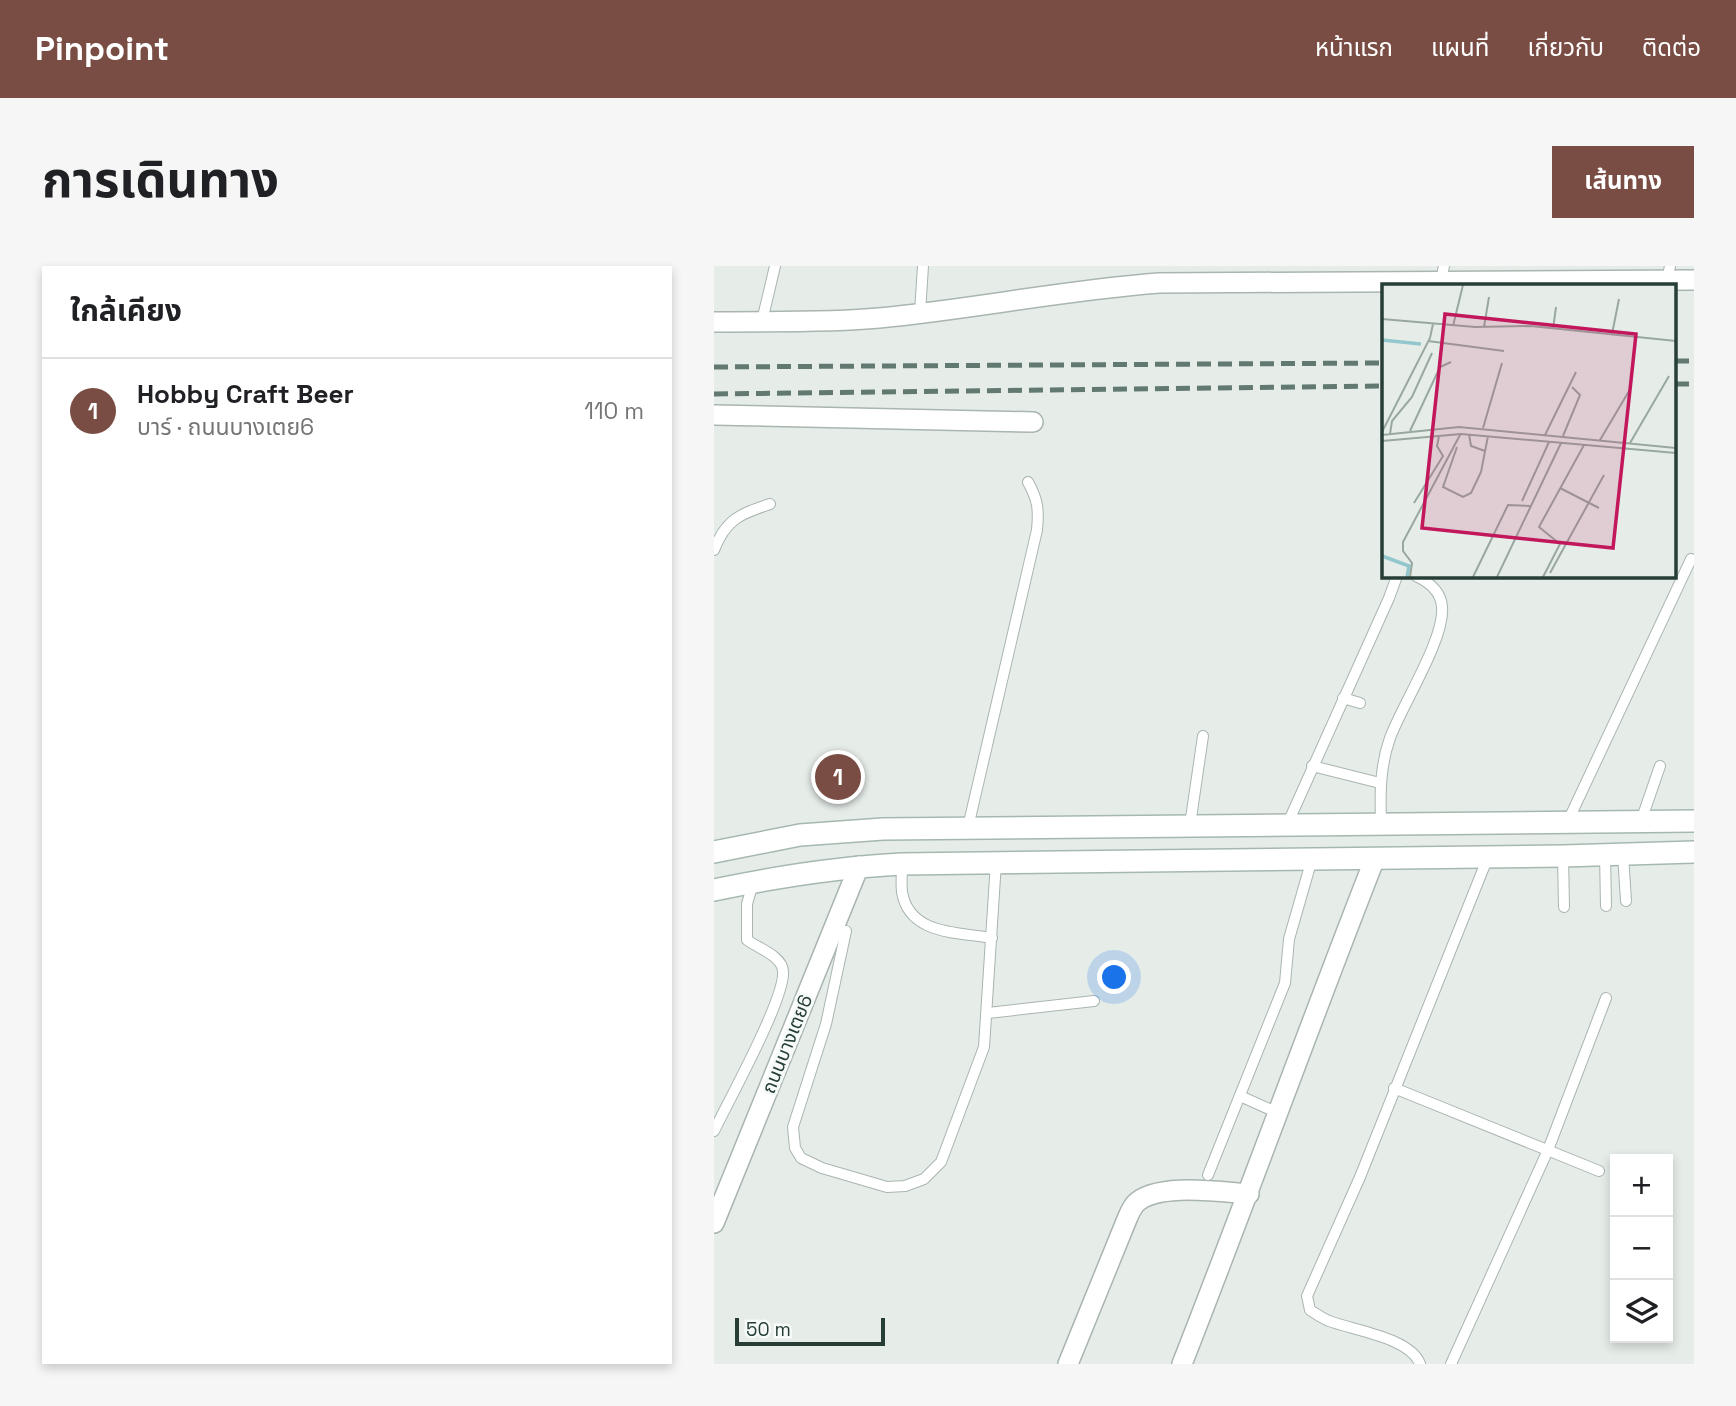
<!DOCTYPE html>
<html lang="th">
<meta charset="utf-8">
<style>
body{margin:0;font-family:"Space Grotesk","Noto Sans Thai",sans-serif;background:#f6f6f6;color:#202124}
.controls{position:absolute;right:21px;bottom:21px;display:grid;overflow:hidden;border-radius:0px;box-shadow:0 4px 10px #0003}
.controls button{width:63px;height:63px;display:grid;place-items:center;padding:0;border:0;border-bottom:2px solid #e0e0e0;background:#fff;color:#202124;font:35px sans-serif}
.scale{position:absolute;left:21px;bottom:18px;width:150px;box-sizing:border-box;padding-left:7px;border:4px solid #263e36;border-top:0;font-size:19px;line-height:24px;white-space:nowrap;color:#263e36;-webkit-text-stroke:5px #f6faf8;paint-order:stroke}
.you{position:absolute;left:401px;top:712px;width:24px;height:24px;margin:-18px;border:5px solid #fff;border-radius:50%;background:#1a73e8;box-shadow:0 0 0 10px #1a73e833}
.badge{display:grid;place-items:center;width:46px;height:46px;border-radius:50%;background:#794d44;color:#fff;font-size:23px;font-weight:700}
.pin{position:absolute;translate:-50% -50%;border:4px solid #fff;box-shadow:0 2px 7px #0006}
.list{margin:0;padding:0;list-style:none}
h2{display:flex;justify-content:space-between;align-items:center;height:91px;margin:0;padding:0 28px;font-size:30px}
h2 small{font-size:23px;font-weight:400;color:#757577}
.list li{display:grid;grid-template-columns:46px 1fr auto;gap:21px;align-items:center;box-sizing:border-box;height:105px;padding:0 28px;border-top:2px solid #e0e0e0}
.list b{display:block;font-size:26px;white-space:nowrap}
.list p{margin:0;font-size:23px;white-space:nowrap;color:#757577}
.list em{font-size:23px;font-style:normal;color:#757577}
.icon{flex:none;width:38px;height:38px;fill:none;stroke:currentColor;stroke-width:2;stroke-linecap:round;stroke-linejoin:round}
.map{position:relative;flex:none;width:980px;height:1098px;overflow:hidden;border-radius:0px}
header{display:flex;align-items:center;gap:42px;box-sizing:border-box;height:98px;padding:0 35px;background:#794d44;color:#fff}
header strong{font-size:33px}
nav{display:flex;gap:38px;margin-inline-start:auto;font-size:24px}
.intro{display:flex;align-items:center;justify-content:space-between;box-sizing:border-box;height:168px;padding:0 42px}
h1{margin:0;font-size:49px}
.button{padding:18px 32px;border-radius:0px;background:#794d44;color:#fff;font-size:24px;font-weight:700}
main{display:flex;gap:42px;padding:0 42px}
aside{flex:1;background:#fff;border-radius:0px;box-shadow:0 4px 10px #0003}
.map>svg:first-child{display:block}
.lines{fill:none;stroke-linecap:round;stroke-linejoin:round}
.service-casing{stroke:#a9b5b0;stroke-width:12}
.minor-casing{stroke:#a9b5b0;stroke-width:22}
.secondary-casing{stroke:#a5b8b0;stroke-width:24}
.service{stroke:#fff;stroke-width:10}
.minor{stroke:#fff;stroke-width:19}
.secondary{stroke:#fff;stroke-width:21}
.rail{stroke:#617971;stroke-width:5;stroke-dasharray:14 7;stroke-linecap:butt}
.labels{text-anchor:middle;dominant-baseline:central;stroke-width:6;stroke-linejoin:round;paint-order:stroke}
.street-label{font-size:19px;fill:#263e36;stroke:#f6faf8}
.inset-river{fill:none;stroke:#93c7cd;stroke-width:3.5}
.inset-road{fill:none;stroke:#99a7a1;stroke-width:2}
.view{fill:#c2185b;fill-opacity:0.15;stroke:#c2185b;stroke-width:3.5}
.inset-edge{fill:none;stroke:#263e36;stroke-width:3.5}
</style>
<header>
<strong>Pinpoint</strong>
<nav><a>หน้าแรก</a><a>แผนที่</a><a>เกี่ยวกับ</a><a>ติดต่อ</a></nav>
</header>
<div class="intro"><h1>การเดินทาง</h1><a class="button">เส้นทาง</a></div>
<main>
<aside>
<h2>ใกล้เคียง<small></small></h2>
<ul class="list">
<li><span class="badge">1</span><div><b>Hobby Craft Beer</b><p>บาร์ · ถนนบางเตย6</p></div><em>110 m</em></li>
</ul>
</aside>
<div class="map">
<svg width="980" height="1098" viewBox="0 0 980 1098">
<rect width="100%" height="100%" fill="#e6ede9"/>
<g class="lines">
<g class="service-casing">
<g id="service">
<polyline points="727,14 730,0"/>
<polyline points="953,14 956,0"/>
<polyline points="206,47 209,0"/>
<polyline points="48,55 61,0"/>
<path d="M0,284c12,-31 26,-36 56,-46"/>
<polyline points="629,432 646,437"/>
<polyline points="598,500 666,517"/>
<polyline points="854,555 977,293"/>
<polyline points="927,555 946,500"/>
<path d="M667,557c-1,-29 -1,-57 9,-85 12,-33 55,-99 52,-131 -1,-16 -13,-25 -26,-31"/>
<polyline points="476,559 489,470"/>
<polyline points="573,559 675,332 683,310"/>
<path d="M254,561l69,-297c2,-20 1,-30 -9,-48"/>
<polyline points="891,588 892,640"/>
<polyline points="909,588 912,635"/>
<polyline points="849,590 850,641"/>
<path d="M188,598c0,9 -1,19 0,28 7,43 56,40 90,46"/>
<polyline points="132,665 112,758 79,861 81,882 87,892 108,902 173,921 191,920 210,913 227,896 270,781 282,596"/>
<polyline points="274,747 380,735"/>
<polyline points="680,822 885,905"/>
<polyline points="526,830 564,847"/>
<path d="M0,865c14,-29 72,-134 69,-160 -1,-15 -25,-23 -36,-31v-36l6,-21"/>
<polyline points="494,909 571,717 575,673 598,593"/>
<path d="M706,1098c-9,-26 -67,-34 -91,-43 -7,-3 -13,-7 -19,-11l-3,-14 53,-119 128,-320"/>
<polyline points="737,1098 834,884 892,732"/>
</g>
</g>
<g class="minor-casing">
<g id="minor">
<path d="M0,56c55,-1 111,1 165,-4 94,-9 186,-28 280,-35l535,-3"/>
<polyline points="0,149 319,156"/>
<polyline points="0,957 145,600"/>
<path d="M354,1098l59,-145c2,-5 5,-11 8,-15 21,-22 86,-12 114,-10"/>
<path d="M468,1098c66,-168 127,-338 193,-506"/>
</g>
</g>
<g class="secondary-casing">
<g id="secondary">
<polyline points="0,586 86,569 169,563 980,555"/>
<path d="M0,624c62,-13 125,-23 188,-26l661,-8 131,-4"/>
</g>
</g>
<use href="#service" class="service"/>
<use href="#minor" class="minor"/>
<use href="#secondary" class="secondary"/>
<g class="rail">
<polyline points="961,95 980,95"/>
<polyline points="0,101 670,97"/>
<polyline points="961,118 980,118"/>
<polyline points="0,128 670,120"/>
</g>
</g>
<g class="labels">
<g class="street-label">
<text transform="translate(73 778) rotate(-68)">ถนนบางเตย6</text>
</g>
</g>
<g transform="translate(668 18)">
<rect width="294" height="294" fill="#e6ede9"/>
<path class="inset-river" d="M0,56l39,4M0,272l27,10 -2,11"/>
<path class="inset-road" d="M0,35l93,8 56,-1 145,15M71,42l10,-41M102,43l5,-30M171,45l3,-22M230,50l7,-35M46,57l76,10M101,144l19,-65M28,147l30,-64 11,-5M0,148l48,-94 3,-14M8,150l2,-13 20,-24 20,-44M87,150l2,12 14,5M0,151l77,-8 217,21M163,151l31,-63M181,152l17,-41 -8,-8M218,156l29,-49M0,157l79,-7 215,19M248,159l39,-67M75,163l-14,40 20,10 8,-4 10,-21 7,-36M178,204l39,20M140,217l27,-59M32,219l29,-47 -6,-10 2,-10M168,289l54,-98M28,293l2,-14 -9,-12v-9l57,-107M91,293l35,-72 22,1M115,293l64,-134M161,293l17,-33 -21,-17 45,-82"/>
<path class="view" d="M63,30l191,20 -23,214 -191,-20z"/>
<rect width="294" height="294" class="inset-edge"/>
</g>
</svg>
<div class="controls">
<button>+</button>
<button>−</button>
<button><svg class="icon" aria-label="layers" viewBox="0 0 24 24"><path d="M12 4l9 5-9 5-9-5zM3 14l9 5 9-5"/></svg></button>
</div>
<div class="scale">50 m</div>
<div class="you"></div>
<div class="pin badge" style="left:124px;top:511px">1</div>
</div>
</main>
